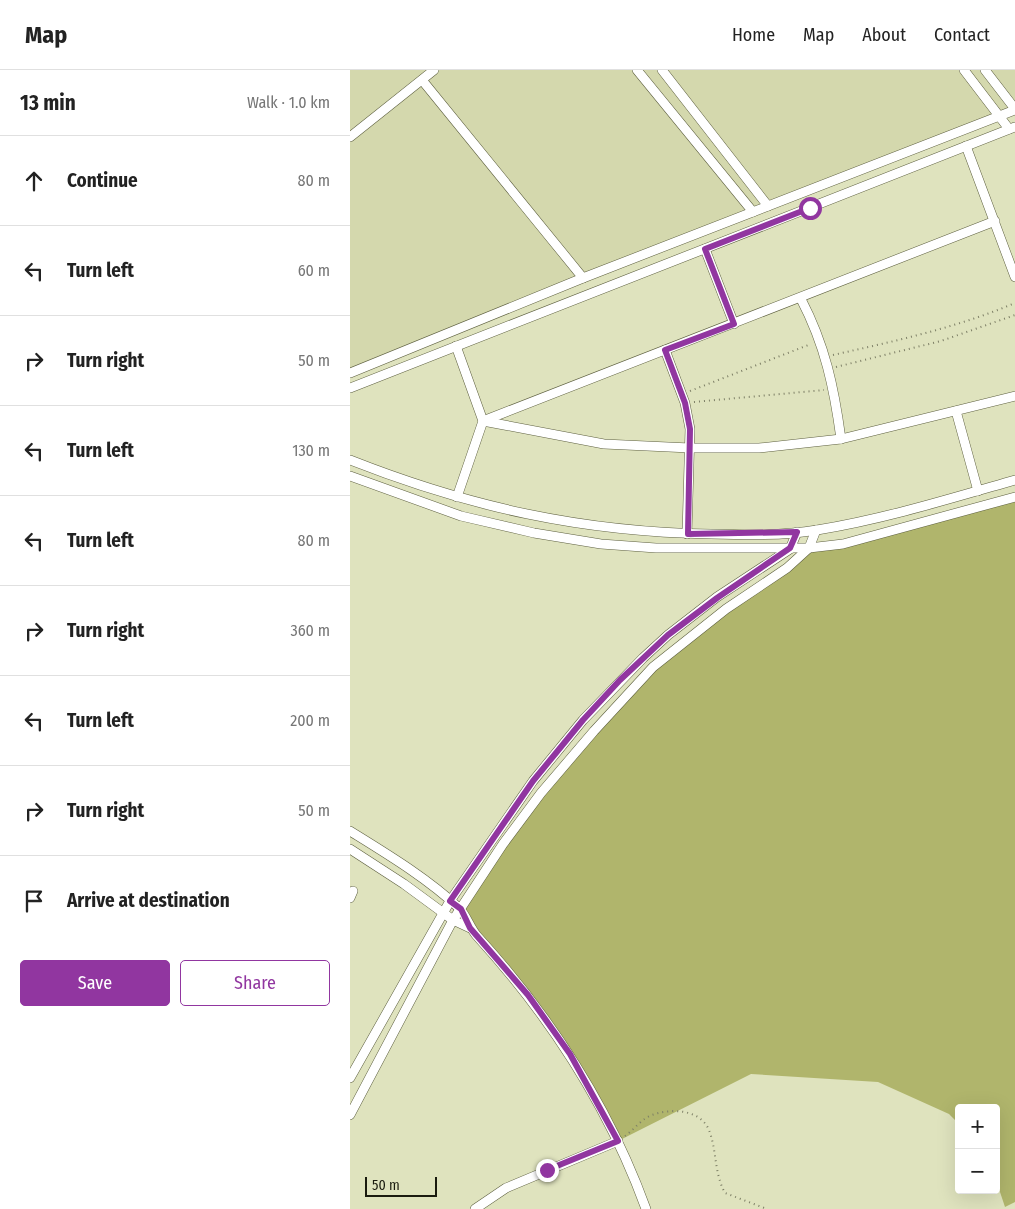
<!DOCTYPE html>
<meta charset="utf-8">
<style>
body{margin:0;font-family:"Fira Sans Condensed",sans-serif;background:#f2f2f2;color:#222}
.controls{position:absolute;right:15px;bottom:15px;display:grid;overflow:hidden;border-radius:5px;box-shadow:0 5px 20px #0002}
.controls button{width:45px;height:45px;display:grid;place-items:center;padding:0;border:0;border-bottom:1px solid #e0e0e0;background:#fff;color:#222;font:25px sans-serif}
.scale{position:absolute;left:15px;bottom:12px;width:72px;box-sizing:border-box;padding-left:5px;border:2px solid #1a1b0e;border-top:0;font-size:14px;line-height:18px;white-space:nowrap;color:#1a1b0e;-webkit-text-stroke:4px #dfe3be;paint-order:stroke}
.stop{position:absolute;width:15px;height:15px;margin:-11px;border:4px solid #9136a0;border-radius:50%;background:#fff}
.stop.end{background:#9136a0;border-color:#fff;box-shadow:0 1px 5px #0008}
.list{margin:0;padding:0;list-style:none}
h2{display:flex;justify-content:space-between;align-items:center;height:65px;margin:0;padding:0 20px;font-size:21px}
h2 small{font-size:16px;font-weight:400;color:#767676}
.list li{display:grid;grid-template-columns:32px 1fr auto;gap:15px;align-items:center;box-sizing:border-box;height:90px;padding:0 20px;border-top:1px solid #e0e0e0}
.list b{display:block;font-size:19px;white-space:nowrap}
.list em{font-size:16px;font-style:normal;color:#767676}
.actions{display:flex;gap:10px;padding:15px 20px}
.actions a{flex:1;padding:11px 0;border:1px solid #9136a0;border-radius:5px;text-align:center;font-size:18px;color:#9136a0}
.actions .main{background:#9136a0;color:#fff}
.icon{flex:none;width:28px;height:28px;fill:none;stroke:currentColor;stroke-width:2;stroke-linecap:round;stroke-linejoin:round}
.map{position:relative;flex:none;width:665px;height:1139px;overflow:hidden}
header{display:flex;align-items:center;gap:30px;box-sizing:border-box;height:70px;padding:0 25px;background:#fff;border-bottom:1px solid #e0e0e0}
header strong{font-size:24px}
nav{display:flex;gap:28px;margin-inline-start:auto;font-size:18px}
main{display:flex}
aside{flex:1;background:#fff}
.map>svg:first-child{display:block}
.built{fill:#d4d8ad}
.forest{fill:#b0b56c}
.lines{fill:none;stroke-linecap:round;stroke-linejoin:round}
.street-casing{stroke:#5e6040;stroke-width:10}
.path{stroke:#7d7f66;stroke-width:2;stroke-dasharray:1 4;stroke-linecap:butt}
.street{stroke:#fff;stroke-width:9}
.route{stroke:#9136a0;stroke-width:6}
</style>
<header>
<strong>Map</strong>
<nav><a>Home</a><a>Map</a><a>About</a><a>Contact</a></nav>
</header>
<main>
<aside>
<h2>13 min<small>Walk · 1.0 km</small></h2>
<ul class="list">
<li><svg class="icon" aria-label="ahead" viewBox="0 0 24 24"><path d="M12 20V5M6 11l6-6 6 6"/></svg><div><b>Continue</b></div><em>80 m</em></li>
<li><svg class="icon" aria-label="left" viewBox="0 0 24 24"><path d="M17 20v-9H6M10 6l-5 5 5 5"/></svg><div><b>Turn left</b></div><em>60 m</em></li>
<li><svg class="icon" aria-label="right" viewBox="0 0 24 24"><path d="M7 20v-9h11M14 6l5 5-5 5"/></svg><div><b>Turn right</b></div><em>50 m</em></li>
<li><svg class="icon" aria-label="left" viewBox="0 0 24 24"><path d="M17 20v-9H6M10 6l-5 5 5 5"/></svg><div><b>Turn left</b></div><em>130 m</em></li>
<li><svg class="icon" aria-label="left" viewBox="0 0 24 24"><path d="M17 20v-9H6M10 6l-5 5 5 5"/></svg><div><b>Turn left</b></div><em>80 m</em></li>
<li><svg class="icon" aria-label="right" viewBox="0 0 24 24"><path d="M7 20v-9h11M14 6l5 5-5 5"/></svg><div><b>Turn right</b></div><em>360 m</em></li>
<li><svg class="icon" aria-label="left" viewBox="0 0 24 24"><path d="M17 20v-9H6M10 6l-5 5 5 5"/></svg><div><b>Turn left</b></div><em>200 m</em></li>
<li><svg class="icon" aria-label="right" viewBox="0 0 24 24"><path d="M7 20v-9h11M14 6l5 5-5 5"/></svg><div><b>Turn right</b></div><em>50 m</em></li>
<li><svg class="icon" aria-label="arrive" viewBox="0 0 24 24"><path d="M6 21V4h12l-3 4 3 4H6"/></svg><div><b>Arrive at destination</b></div></li>
</ul>
<div class="actions"><a class="main">Save</a><a>Share</a></div>
</aside>
<div class="map">
<svg width="665" height="1139" viewBox="0 0 665 1139">
<rect width="100%" height="100%" fill="#dfe3be"/>
<polygon class="built" points="0,0 665,0 665,40 0,302"/>
<polygon class="forest" points="665,427 665,1132 655,1137 646,1110 646,1038 609,1038 609,1054 599,1044 528,1012 401,1004 268,1071 242,1022 111,839 153,774 280,620 459,478"/>
<g class="lines">
<g class="street-casing">
<g id="street">
<polyline points="287,0 403,142"/>
<polyline points="312,0 418,136"/>
<polyline points="614,0 659,59"/>
<polyline points="635,0 665,39"/>
<polyline points="72,10 233,208"/>
<polyline points="0,67 84,0"/>
<polyline points="616,76 665,207"/>
<polyline points="355,179 384,254"/>
<path d="M451,229c24,46 33,88 40,140"/>
<polyline points="106,276 133,351 107,427"/>
<polyline points="315,280 335,333 340,359 337,464"/>
<polyline points="0,303 233,208 665,40"/>
<polyline points="0,318 665,57"/>
<polyline points="606,341 628,421"/>
<polyline points="133,351 645,151"/>
<polyline points="133,351 254,374 340,378 409,378 491,369 665,326"/>
<path d="M0,390c119,47 232,72 361,74 35,1 71,2 106,-4 67,-11 132,-31 198,-50"/>
<polyline points="0,406 111,446 184,463 251,474 306,478 459,478 493,474 665,427"/>
<path d="M0,761c37,23 77,47 109,77 7,7 11,20 18,28 73,80 132,171 169,273"/>
<polyline points="0,779 54,814 103,850 120,858"/>
<polyline points="0,828 3,821"/>
<polyline points="0,1008 100,831 183,711 233,650 293,588 318,565 367,527 440,479 447,462"/>
<polyline points="0,1045 103,850 153,774 191,723 244,661 303,597 376,539 437,498 459,478 466,460"/>
<polyline points="125,1139 156,1118 268,1071"/>
</g>
</g>
<g class="path">
<path d="M483,285c62,-14 123,-27 182,-52"/>
<polyline points="486,297 591,271 665,245"/>
<polyline points="340,321 461,274"/>
<polyline points="344,332 474,320"/>
<path d="M275,1066c9,-6 16,-17 27,-21 19,-7 48,-6 57,15 8,21 5,43 16,63l42,16"/>
</g>
<use href="#street" class="street"/>
</g>
<g class="lines">
<polyline class="route" points="197,1100 268,1071 220,984 178,925 120,858 111,839 100,831 183,711 233,650 270,610 318,565 367,528 440,478 447,462 338,464 340,359 335,333 315,280 384,254 355,179 460,138"/>
</g>
</svg>
<div class="controls">
<button>+</button>
<button>−</button>
</div>
<div class="scale">50 m</div>
<div class="stop" style="left:460px;top:138px"></div>
<div class="stop end" style="left:197px;top:1100px"></div>
</div>
</main>
